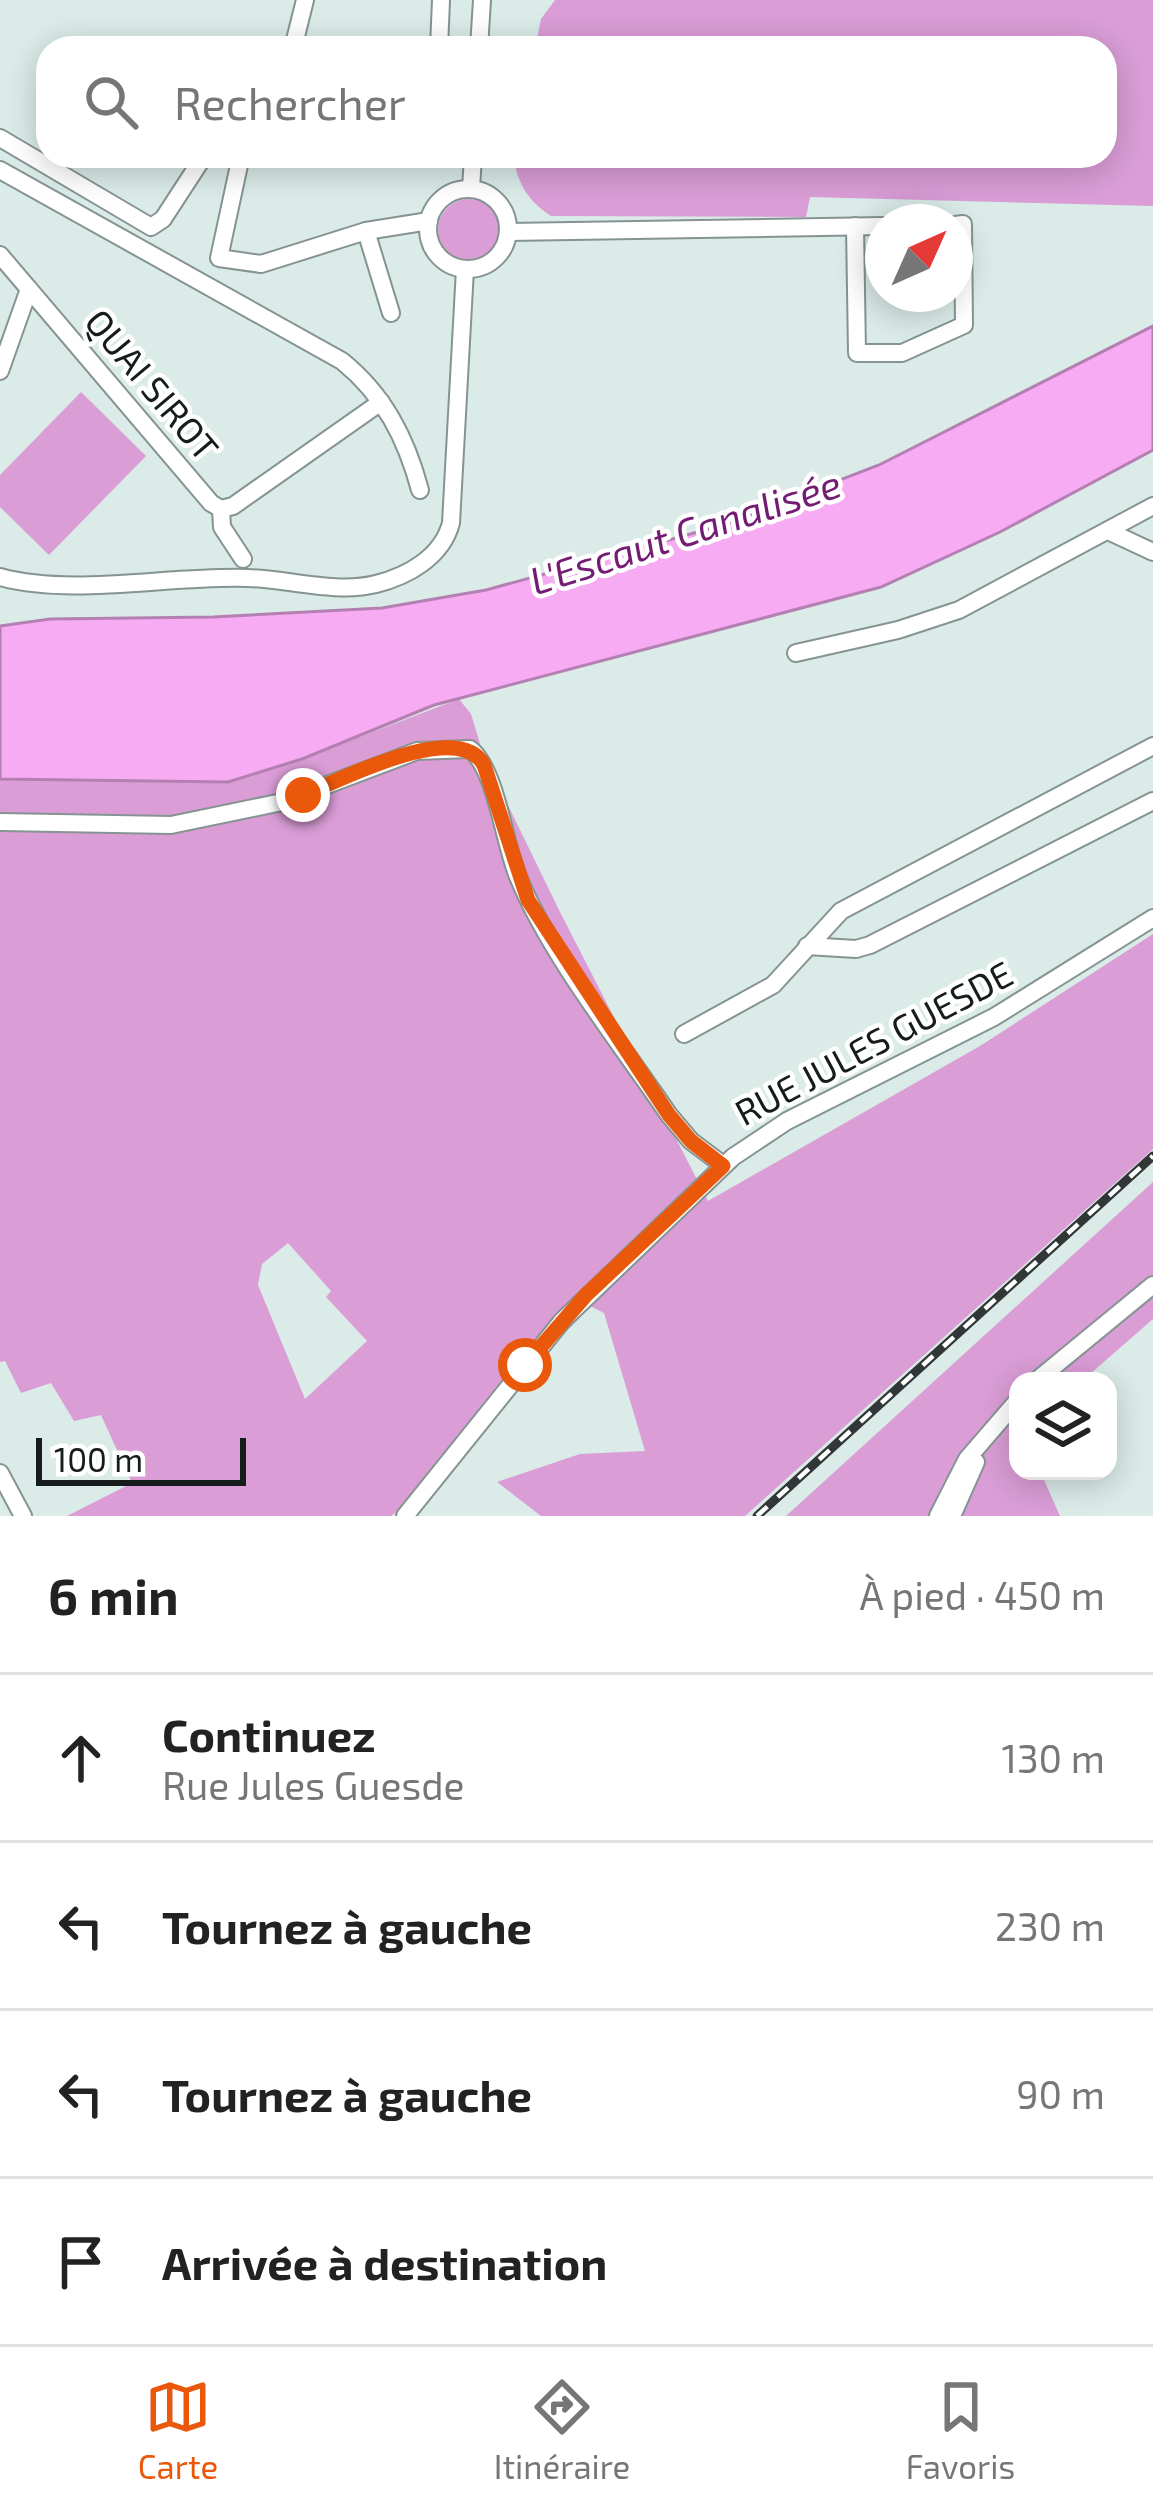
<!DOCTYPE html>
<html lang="fr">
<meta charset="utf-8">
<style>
body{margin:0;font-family:"Exo 2",sans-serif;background:#f2f2f2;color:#222}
.controls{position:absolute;right:36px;bottom:36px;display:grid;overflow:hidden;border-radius:24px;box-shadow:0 6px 30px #0003}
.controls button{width:108px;height:108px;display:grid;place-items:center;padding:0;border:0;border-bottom:3px solid #e0e0e0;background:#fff;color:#222;font:60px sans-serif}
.compass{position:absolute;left:865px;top:204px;width:108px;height:108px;border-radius:50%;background:#fff;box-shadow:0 6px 30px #0003;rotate:45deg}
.scale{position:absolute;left:36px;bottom:30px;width:210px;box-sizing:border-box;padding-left:12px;border:6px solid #161c1b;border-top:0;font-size:33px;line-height:42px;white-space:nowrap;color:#161c1b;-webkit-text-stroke:9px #fff;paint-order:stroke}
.stop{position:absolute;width:36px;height:36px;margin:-27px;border:9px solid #ea580c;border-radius:50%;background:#fff}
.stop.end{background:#ea580c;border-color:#fff;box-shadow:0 3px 12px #0008}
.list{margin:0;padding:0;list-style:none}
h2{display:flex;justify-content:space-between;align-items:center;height:156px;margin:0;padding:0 48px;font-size:51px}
h2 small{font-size:39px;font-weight:400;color:#767676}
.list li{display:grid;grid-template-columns:78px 1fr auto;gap:36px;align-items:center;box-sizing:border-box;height:168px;padding:0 48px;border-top:3px solid #e0e0e0}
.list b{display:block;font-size:45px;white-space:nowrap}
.list p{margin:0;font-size:39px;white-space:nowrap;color:#767676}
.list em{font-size:39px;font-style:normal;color:#767676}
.icon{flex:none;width:66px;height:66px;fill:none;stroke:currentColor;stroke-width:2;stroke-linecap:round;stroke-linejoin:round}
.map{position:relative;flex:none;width:1153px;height:1516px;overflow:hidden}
.search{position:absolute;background:#fff;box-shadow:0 6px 30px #0003;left:36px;right:36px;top:36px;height:132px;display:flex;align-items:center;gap:30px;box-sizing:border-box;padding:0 42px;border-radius:36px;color:#767676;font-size:45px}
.sheet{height:828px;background:#fff}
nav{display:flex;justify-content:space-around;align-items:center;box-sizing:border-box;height:168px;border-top:3px solid #e0e0e0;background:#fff;font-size:33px;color:#767676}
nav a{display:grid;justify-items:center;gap:6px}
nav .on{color:#ea580c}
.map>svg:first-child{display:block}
.green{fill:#da9dd6;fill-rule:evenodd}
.water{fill:#f7abf3;stroke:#b480b2;stroke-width:3}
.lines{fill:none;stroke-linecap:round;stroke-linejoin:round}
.minor-casing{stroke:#859492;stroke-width:20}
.minor{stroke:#fff;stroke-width:16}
.rail-casing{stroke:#303736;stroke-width:9}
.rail{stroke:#fff;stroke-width:4.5;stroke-dasharray:14;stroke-linecap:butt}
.route{stroke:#ea580c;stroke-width:15}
.labels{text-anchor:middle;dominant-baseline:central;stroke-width:9;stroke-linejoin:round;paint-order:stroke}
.street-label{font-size:36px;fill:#161c1b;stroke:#fff}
.water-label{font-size:39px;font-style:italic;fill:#741c73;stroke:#fff}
</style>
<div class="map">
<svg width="1153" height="1516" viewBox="0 0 1153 1516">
<rect width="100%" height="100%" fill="#daebe8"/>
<g class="green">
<path d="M555,0h598v206l-343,-9 -4,20 -255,-1c-24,-16 -33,-32 -38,-60h592v-108h-570l6,-29z"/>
<circle cx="469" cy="230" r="31"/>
<polygon points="81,392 146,456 49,555 0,507 0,475"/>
<path d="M459,699l12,15 12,40 76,156 149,291 272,-155 173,-112v215l-408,367h-204l-44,-34 83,-28 65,-3 -41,-138 -14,-7 -32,34 -141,176h-8l-9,-7 -9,7h-324l65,-33 -31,-68 -27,6 -23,-38 -30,10 -16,-32 -5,1v-583l228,3 74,-23zM288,1243l43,48 -5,6 41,44 -62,58 -47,-114 4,-21z"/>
<polygon points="1153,1182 1153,1319 1082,1381 1018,1381 1018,1471 1040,1471 1060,1516 786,1516"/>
</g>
<polygon class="water" points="1153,326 1153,450 1000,532 881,587 434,705 302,759 228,782 0,779 0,626 50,619 213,617 382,608 486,590 723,525 879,465"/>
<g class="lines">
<g class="minor-casing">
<g id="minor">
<polyline points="293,48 305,0"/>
<polyline points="439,48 441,0"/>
<polyline points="479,48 482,0"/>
<polyline points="0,138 151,227 163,219 204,156"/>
<polyline points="241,156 219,258 261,264 366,231 429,221"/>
<path d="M0,170l342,191c42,34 64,77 78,129"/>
<polyline points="471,189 473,156"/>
<circle cx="468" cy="229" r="40"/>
<polyline points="855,226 857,353 902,353 964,325 963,224 955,225"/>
<polyline points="366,231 391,313"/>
<polyline points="508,232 883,226"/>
<polyline points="0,255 211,503 221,509 222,527 243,559"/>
<polyline points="0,371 29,289"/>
<polyline points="221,509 233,506 381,402"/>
<polyline points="1108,531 1153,552"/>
<path d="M0,577c72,20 172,-2 248,1 41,1 88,16 128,6 32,-8 66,-27 75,-61l14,-254"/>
<polyline points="796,653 898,630 959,610 1153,506"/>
<path d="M0,822l171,3 111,-23 135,-51 53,-2c27,21 34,97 49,130 32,77 102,165 150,236l22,26 32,24"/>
<polyline points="807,946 856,949 870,945 1153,801"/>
<polyline points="684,1034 773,985 841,911 1153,746"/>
<polyline points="1036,1381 1153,1285"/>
<polyline points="0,1473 23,1516"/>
<polyline points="405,1516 562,1321 733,1157 787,1121 994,1017 1153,918"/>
<polyline points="938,1516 967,1459 1018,1400"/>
<polyline points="952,1516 976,1462"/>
</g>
</g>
<use href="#minor" class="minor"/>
<g class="rail-casing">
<polyline id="rail" points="757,1516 1153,1156"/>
</g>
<use href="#rail" class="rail"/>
</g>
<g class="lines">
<path class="route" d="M303,795c38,-15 155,-77 181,-30l44,135 141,215 22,26 32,25 -137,129 -61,70"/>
</g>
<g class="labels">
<g class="street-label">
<text transform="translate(153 384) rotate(50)">QUAI SIROT</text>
<text transform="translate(873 1042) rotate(-28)">RUE JULES GUESDE</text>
</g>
<g class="water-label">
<text transform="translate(685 531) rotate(-18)">L'Escaut Canalisée</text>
</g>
</g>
</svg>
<div class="controls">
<button><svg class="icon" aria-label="layers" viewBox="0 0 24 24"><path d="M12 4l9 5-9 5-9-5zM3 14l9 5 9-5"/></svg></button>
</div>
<svg class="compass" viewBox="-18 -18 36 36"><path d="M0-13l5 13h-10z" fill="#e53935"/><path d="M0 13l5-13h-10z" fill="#767676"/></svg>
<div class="scale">100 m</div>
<div class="stop" style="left:525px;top:1365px"></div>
<div class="stop end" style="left:303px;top:795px"></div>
<div class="search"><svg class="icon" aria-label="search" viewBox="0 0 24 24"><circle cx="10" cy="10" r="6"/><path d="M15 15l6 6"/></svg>Rechercher</div>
</div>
<section class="sheet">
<h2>6 min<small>À pied · 450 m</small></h2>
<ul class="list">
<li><svg class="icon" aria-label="ahead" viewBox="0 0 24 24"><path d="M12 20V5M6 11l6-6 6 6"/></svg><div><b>Continuez</b><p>Rue Jules Guesde</p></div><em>130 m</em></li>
<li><svg class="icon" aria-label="left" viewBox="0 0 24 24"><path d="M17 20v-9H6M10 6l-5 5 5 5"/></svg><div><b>Tournez à gauche</b></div><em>230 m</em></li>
<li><svg class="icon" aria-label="left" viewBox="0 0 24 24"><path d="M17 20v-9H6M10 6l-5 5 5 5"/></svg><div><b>Tournez à gauche</b></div><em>90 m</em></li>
<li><svg class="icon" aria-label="arrive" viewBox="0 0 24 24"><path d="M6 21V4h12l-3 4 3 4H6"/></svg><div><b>Arrivée à destination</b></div></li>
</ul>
</section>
<nav>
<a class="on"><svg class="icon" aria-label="map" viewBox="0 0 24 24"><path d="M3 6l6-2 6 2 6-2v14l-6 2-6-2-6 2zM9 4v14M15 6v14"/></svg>Carte</a>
<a><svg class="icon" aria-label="directions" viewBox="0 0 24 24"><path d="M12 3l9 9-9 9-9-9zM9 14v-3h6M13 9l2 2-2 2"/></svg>Itinéraire</a>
<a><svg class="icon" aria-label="saved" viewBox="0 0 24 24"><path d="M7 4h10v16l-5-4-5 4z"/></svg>Favoris</a>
</nav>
